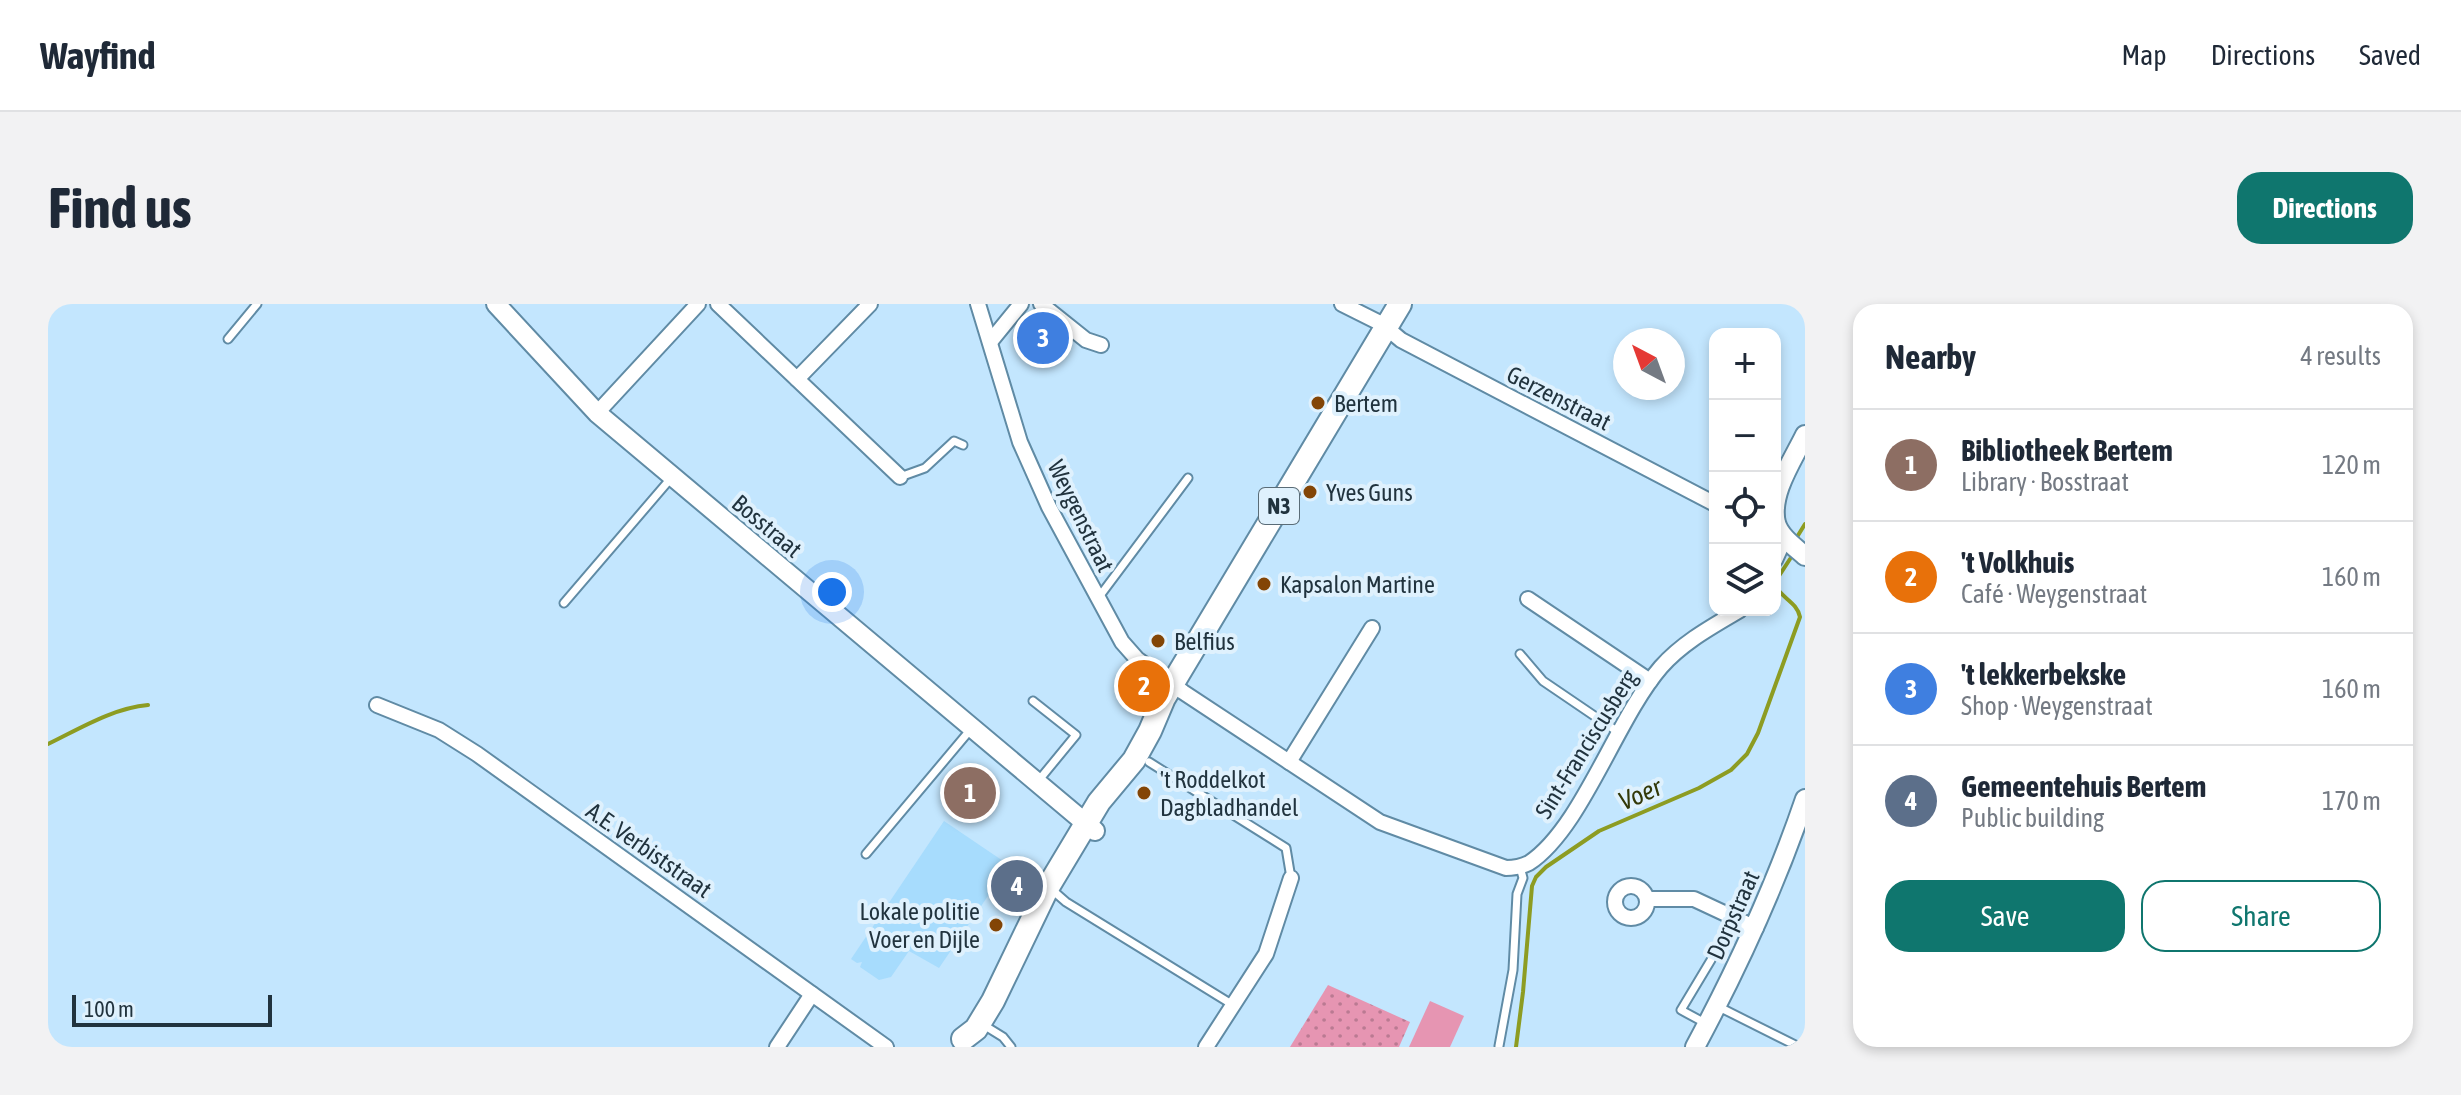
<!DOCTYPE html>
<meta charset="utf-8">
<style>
body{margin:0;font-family:"Asap Condensed",sans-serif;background:#f2f2f3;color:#1f2937}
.controls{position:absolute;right:24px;top:24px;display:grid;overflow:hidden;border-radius:16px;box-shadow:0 4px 12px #0003}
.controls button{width:72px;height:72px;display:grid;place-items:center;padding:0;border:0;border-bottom:2px solid #e0e1e3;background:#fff;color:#1f2937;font:40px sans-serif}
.compass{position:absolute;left:1565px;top:24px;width:72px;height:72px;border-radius:50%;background:#fff;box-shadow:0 4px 12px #0003;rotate:319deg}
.scale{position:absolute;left:24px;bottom:20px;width:200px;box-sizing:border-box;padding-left:8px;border:4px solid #21333e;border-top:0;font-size:22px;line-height:28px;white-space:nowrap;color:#21333e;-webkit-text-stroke:6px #dff1fd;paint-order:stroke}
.you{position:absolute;left:784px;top:288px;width:28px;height:28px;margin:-20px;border:6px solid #fff;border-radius:50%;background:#1a73e8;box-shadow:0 0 0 12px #1a73e833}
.badge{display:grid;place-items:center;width:52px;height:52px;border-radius:50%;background:#0f766e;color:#fff;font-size:26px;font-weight:700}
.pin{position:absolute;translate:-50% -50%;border:4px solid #fff;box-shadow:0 2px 8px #0006}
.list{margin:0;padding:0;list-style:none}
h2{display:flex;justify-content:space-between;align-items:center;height:104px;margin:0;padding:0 32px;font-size:34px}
h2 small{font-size:26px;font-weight:400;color:#747a83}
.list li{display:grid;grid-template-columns:52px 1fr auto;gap:24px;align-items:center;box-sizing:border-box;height:112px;padding:0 32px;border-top:2px solid #e0e1e3}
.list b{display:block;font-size:30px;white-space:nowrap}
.list p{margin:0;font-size:26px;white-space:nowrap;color:#747a83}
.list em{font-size:26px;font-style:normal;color:#747a83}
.actions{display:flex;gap:16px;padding:24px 32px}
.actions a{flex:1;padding:18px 0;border:2px solid #0f766e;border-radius:24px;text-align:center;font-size:28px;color:#0f766e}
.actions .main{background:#0f766e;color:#fff}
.icon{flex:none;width:44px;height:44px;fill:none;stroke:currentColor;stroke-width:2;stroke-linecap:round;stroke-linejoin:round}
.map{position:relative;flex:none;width:1757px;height:743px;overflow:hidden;border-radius:24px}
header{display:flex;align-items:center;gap:48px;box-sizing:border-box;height:112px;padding:0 40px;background:#fff;border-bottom:2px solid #e0e1e3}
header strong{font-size:38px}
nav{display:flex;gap:44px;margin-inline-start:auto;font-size:28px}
.intro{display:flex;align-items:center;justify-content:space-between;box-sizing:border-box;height:192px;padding:0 48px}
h1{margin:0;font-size:56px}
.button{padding:20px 36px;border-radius:24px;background:#0f766e;color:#fff;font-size:28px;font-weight:700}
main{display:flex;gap:48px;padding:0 48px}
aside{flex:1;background:#fff;border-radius:24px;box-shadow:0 4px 12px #0003}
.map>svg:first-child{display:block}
.built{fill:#a7dcfd}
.green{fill:#e695b2}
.park{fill:url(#park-dots)}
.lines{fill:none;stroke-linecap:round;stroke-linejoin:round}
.stream{stroke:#8d9c22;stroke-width:4}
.service-casing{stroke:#608ba5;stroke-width:11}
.minor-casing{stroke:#608ba5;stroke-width:18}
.tertiary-casing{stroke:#608ba5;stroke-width:22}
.primary-casing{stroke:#608ba5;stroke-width:26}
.service{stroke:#fff;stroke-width:7}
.minor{stroke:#fff;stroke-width:14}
.tertiary{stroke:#fff;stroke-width:18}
.primary{stroke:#fff;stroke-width:22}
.poi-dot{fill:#834506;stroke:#dff1fd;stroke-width:3}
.labels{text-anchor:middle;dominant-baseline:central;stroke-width:8;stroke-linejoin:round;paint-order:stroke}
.shield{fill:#dff1fd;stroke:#5a6c77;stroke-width:2}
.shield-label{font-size:22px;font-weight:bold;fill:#21333e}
.street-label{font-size:24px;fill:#21333e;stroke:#dff1fd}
.poi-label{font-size:24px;fill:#21333e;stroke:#dff1fd;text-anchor:start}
.water-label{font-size:26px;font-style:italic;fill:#323807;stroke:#dff1fd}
</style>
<header>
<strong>Wayfind</strong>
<nav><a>Map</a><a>Directions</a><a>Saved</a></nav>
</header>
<div class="intro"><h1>Find us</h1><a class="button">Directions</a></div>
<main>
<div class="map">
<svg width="1757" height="743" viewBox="0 0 1757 743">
<defs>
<pattern id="park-dots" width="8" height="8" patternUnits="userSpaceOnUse" patternTransform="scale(2)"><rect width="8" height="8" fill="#e695b2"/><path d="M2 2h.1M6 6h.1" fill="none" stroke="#ba7a92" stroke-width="1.8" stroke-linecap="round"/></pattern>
</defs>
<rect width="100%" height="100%" fill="#c3e6fe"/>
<polygon class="built" points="896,517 961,561 891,664 861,647 843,673 831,676 812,663 814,658 809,659 803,655"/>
<polygon class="green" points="1382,697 1416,712 1402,743 1361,743"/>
<polygon class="park" points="1280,681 1362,718 1351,743 1242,743"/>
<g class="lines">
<g class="stream">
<polyline points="1749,233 1757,220"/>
<polyline points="1727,278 1742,255"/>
<path d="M0,440c31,-15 65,-36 100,-39"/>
<path d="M1468,743l7,-55 9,-106 4,-9 10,-10 53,-36 100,-43 32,-18 16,-16 11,-21 42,-116c-3,-15 -19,-19 -25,-32"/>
</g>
<g class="service-casing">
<g id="service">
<polyline points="180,35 209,0"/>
<polyline points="852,173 877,164 906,137 915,141"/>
<polyline points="1051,293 1140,174"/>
<polyline points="516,299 624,173"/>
<polyline points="1472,350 1495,377 1570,428"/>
<polyline points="985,397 1028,431 991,476"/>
<polyline points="1101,458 1238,544 1243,574"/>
<polyline points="818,550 923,425"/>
<polyline points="1002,584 1018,598 1185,701"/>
<polyline points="1671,703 1751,743"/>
<polyline points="1657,719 1633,706 1663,656"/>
<polyline points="934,720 955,733 963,743"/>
<polyline points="1451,742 1465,666 1469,590 1475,574 1472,563"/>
</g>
</g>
<g class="minor-casing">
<g id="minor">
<polyline points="670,0 852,173"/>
<path d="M930,0l42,138 29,65 73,135 15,17 46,33 197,130 126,46c8,0 15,-1 23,-5 53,-35 87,-144 132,-196 22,-25 52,-41 79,-57"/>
<polyline points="993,0 1038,36 1053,41"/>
<polyline points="1294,0 1334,20 1353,36 1667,200"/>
<polyline points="942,38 973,0"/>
<polyline points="749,75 822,0"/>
<polyline points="549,109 650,0"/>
<polyline points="1727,256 1737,234"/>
<polyline points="1480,295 1602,377"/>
<polyline points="329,401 391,426 429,450 838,743"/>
<polyline points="1241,458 1324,324"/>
<circle cx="1583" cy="598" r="16"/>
<polyline points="1599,595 1646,595 1708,624"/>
<polyline points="729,743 764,690"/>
<polyline points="1158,743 1218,650 1243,574"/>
</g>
</g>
<g class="tertiary-casing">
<g id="tertiary">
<polyline points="448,0 549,109 1047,527"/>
<path d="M1757,131c-12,25 -36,59 -29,88 4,14 19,24 29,33"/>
<path d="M1647,743c44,-82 80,-160 110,-248"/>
</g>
</g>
<g class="primary-casing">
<polyline id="primary" points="915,735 928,725 945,697 1000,583 1051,498 1086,456 1102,427 1116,394 1352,0"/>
</g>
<use href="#service" class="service"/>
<use href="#minor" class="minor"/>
<use href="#tertiary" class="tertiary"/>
<use href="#primary" class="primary"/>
</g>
<g class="poi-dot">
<circle cx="1270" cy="99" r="8"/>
<circle cx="1262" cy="188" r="8"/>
<circle cx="1216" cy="280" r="8"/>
<circle cx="1110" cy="337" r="8"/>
<circle cx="1096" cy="489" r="8"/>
<circle cx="948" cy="621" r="8"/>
</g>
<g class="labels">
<rect class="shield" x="1211" y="184" width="40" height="36" rx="6"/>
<g class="shield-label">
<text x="1231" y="202">N3</text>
</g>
<g class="street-label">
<text transform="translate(1511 94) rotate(27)">Gerzenstraat</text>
<text transform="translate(1033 212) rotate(64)">Weygenstraat</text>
<text transform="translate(719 222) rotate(40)">Bosstraat</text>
<text transform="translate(1538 440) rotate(-58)">Sint-Franciscusberg</text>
<text transform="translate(601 546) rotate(35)">A.E. Verbiststraat</text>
<text transform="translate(1685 611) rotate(-66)">Dorpstraat</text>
</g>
<g class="poi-label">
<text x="1286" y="99">Bertem</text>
<text x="1278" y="188">Yves Guns</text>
<text x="1232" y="280">Kapsalon Martine</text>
<text x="1126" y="337">Belfius</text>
<text x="1112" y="475">'t Roddelkot<tspan x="1112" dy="28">Dagbladhandel</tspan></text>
<text x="932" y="607" text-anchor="end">Lokale politie<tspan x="932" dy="28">Voer en Dijle</tspan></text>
</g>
<g class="water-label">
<text transform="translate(1592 490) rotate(-23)">Voer</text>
</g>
</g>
</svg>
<div class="controls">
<button>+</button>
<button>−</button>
<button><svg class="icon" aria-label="locate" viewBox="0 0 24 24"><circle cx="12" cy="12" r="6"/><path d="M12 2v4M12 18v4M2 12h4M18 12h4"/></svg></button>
<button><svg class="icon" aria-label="layers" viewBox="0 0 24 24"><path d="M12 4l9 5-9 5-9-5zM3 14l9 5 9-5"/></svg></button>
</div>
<svg class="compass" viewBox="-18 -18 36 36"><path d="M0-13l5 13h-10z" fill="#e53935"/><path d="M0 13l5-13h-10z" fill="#747a83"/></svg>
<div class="scale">100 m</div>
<div class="you"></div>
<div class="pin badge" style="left:922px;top:489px;background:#8d6e63">1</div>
<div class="pin badge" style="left:1096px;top:382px;background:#e8710a">2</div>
<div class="pin badge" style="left:995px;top:34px;background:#3f7fe0">3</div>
<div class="pin badge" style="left:969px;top:582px;background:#5c6f8a">4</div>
</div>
<aside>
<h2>Nearby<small>4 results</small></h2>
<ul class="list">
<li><span class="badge" style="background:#8d6e63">1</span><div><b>Bibliotheek Bertem</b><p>Library · Bosstraat</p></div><em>120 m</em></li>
<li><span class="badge" style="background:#e8710a">2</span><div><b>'t Volkhuis</b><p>Café · Weygenstraat</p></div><em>160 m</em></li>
<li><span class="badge" style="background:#3f7fe0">3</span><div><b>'t lekkerbekske</b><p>Shop · Weygenstraat</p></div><em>160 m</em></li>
<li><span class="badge" style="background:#5c6f8a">4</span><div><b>Gemeentehuis Bertem</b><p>Public building</p></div><em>170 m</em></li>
</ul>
<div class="actions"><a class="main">Save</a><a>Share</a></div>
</aside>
</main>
